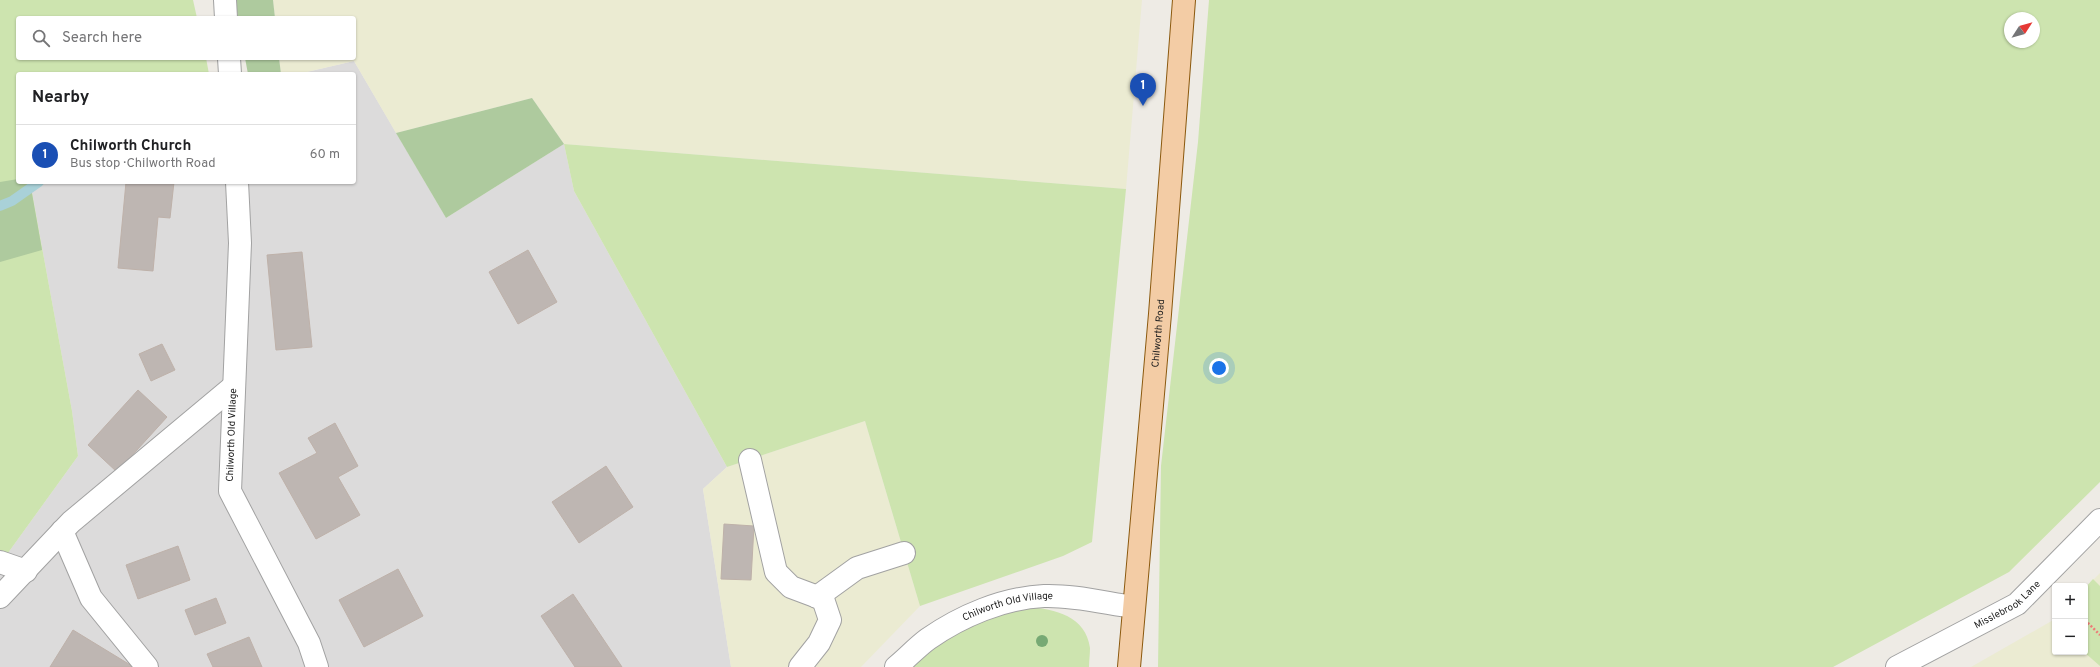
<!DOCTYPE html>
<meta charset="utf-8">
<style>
body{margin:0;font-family:Overpass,sans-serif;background:#f6f6f6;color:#202124}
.controls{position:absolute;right:12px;bottom:12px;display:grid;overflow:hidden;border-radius:4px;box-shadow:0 1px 3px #0004}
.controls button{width:36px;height:36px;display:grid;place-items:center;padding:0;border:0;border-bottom:1px solid #e0e0e0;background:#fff;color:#202124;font:20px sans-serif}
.compass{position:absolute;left:2004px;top:12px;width:36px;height:36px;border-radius:50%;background:#fff;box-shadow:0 1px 3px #0004;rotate:54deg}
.you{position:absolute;left:1219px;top:368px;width:14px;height:14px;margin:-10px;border:3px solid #fff;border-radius:50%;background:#1a73e8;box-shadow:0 0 0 6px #1a73e833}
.badge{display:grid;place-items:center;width:26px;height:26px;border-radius:50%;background:#ba121e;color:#fff;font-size:13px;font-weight:700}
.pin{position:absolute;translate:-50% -33px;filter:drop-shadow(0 1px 2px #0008)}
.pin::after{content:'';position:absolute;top:21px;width:14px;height:12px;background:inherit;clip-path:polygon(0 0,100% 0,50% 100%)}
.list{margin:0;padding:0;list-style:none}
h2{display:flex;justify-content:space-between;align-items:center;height:52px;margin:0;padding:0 16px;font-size:17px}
h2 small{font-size:13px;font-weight:400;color:#757577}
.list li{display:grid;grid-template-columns:26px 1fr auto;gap:12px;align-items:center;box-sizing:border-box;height:60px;padding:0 16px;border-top:1px solid #e0e0e0}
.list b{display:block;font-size:15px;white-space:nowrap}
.list p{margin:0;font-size:13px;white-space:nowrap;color:#757577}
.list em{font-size:13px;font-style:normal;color:#757577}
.icon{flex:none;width:22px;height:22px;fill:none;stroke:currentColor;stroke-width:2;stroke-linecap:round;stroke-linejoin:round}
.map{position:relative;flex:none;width:2100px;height:667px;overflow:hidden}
.search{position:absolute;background:#fff;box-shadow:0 1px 3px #0004;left:16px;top:16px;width:340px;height:44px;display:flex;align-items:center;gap:10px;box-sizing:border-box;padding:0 14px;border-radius:4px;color:#757577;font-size:15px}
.panel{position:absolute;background:#fff;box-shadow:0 1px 3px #0004;left:16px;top:72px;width:340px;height:112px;border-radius:4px}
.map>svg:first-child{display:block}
.residential{fill:#dcdbdb}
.farmland{fill:#ebebd2}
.grass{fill:#cde4af;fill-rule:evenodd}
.forest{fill:#aeca9e}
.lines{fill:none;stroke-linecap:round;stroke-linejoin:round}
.stream{stroke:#a9d1d8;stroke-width:10}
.building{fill:#beb6b2;stroke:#beb1a9}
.minor-casing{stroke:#a2a2a2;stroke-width:24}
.major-casing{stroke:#8b590e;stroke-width:24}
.path{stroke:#ed7b77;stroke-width:2.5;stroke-dasharray:2 2;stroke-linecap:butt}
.minor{stroke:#fff;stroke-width:22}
.major{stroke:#f3cca5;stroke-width:22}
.tree{fill:#77a974}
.labels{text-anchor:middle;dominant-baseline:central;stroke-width:3;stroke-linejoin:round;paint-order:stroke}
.street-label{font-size:10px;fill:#1e1e1e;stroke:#fff}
</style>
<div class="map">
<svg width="2100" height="667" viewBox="0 0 2100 667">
<rect width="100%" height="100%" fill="#eeebe5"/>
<polygon class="residential" points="354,61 446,218 564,144 574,191 727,467 703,489 731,667 0,667 0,564 78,456 72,411 30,182 354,182 354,74 298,74"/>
<g class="farmland">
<polygon points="273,0 1142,0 1126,189 564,144 532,98 396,133 354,61 298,74 281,74 279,58 354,58 354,18 275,18"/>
<polygon points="865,421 920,606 861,667 731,667 703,489 727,467"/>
<polygon points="2100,573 2100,667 1971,667 2055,619 2055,652 2085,652 2085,588"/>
</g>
<g class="grass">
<polygon points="0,0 193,0 197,18 18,18 18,58 206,58 209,74 18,74 18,182 30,182 72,411 78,456 0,564"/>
<path d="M1209,0h891v482l-91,90 -176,95h-675l3,-201 37,-324zM2010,18h24v24h-24z"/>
<polygon points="564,144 1126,189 1092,542 1063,556 920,606 865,421 727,467 574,191"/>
<polygon points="2093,579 2100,586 2100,666 2084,652 2085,588"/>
<path d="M1028,607c27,2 58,9 62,41 0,6 -1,13 -1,19h-176l27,-26 42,-24z"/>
</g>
<g class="forest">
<polygon points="235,0 273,0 275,18 238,18"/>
<polygon points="245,58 279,58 281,74 248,74"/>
<polygon points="532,98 564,144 446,218 396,133"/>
<polygon points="18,179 18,182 30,182 42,250 0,262 0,182"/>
</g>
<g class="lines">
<polyline class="stream" points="0,206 12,201 39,182"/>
</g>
<g class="building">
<polygon points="126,182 174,182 170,218 158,217 153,271 118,268"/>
<polygon points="528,250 557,302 518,324 489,272"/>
<polygon points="302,252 312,347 276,350 267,255"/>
<polygon points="162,344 175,370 151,381 139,354"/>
<polygon points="138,390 167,417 117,472 88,445"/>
<polygon points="335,423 358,466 338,477 360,515 316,539 279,473 317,453 308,438"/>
<polygon points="606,466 633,507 579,543 552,502"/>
<polygon points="724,524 754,526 751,580 721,579"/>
<polygon points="178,546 190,580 138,599 126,565"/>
<polygon points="398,569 423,616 364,647 339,600"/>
<polygon points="573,594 622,667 575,667 541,616"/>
<polygon points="216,598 226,623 195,635 185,610"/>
<polygon points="73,630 132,666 131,667 50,667"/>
<polygon points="249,637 262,667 213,667 207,654"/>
</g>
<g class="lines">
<g class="minor-casing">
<g id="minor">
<polyline points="225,0 226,18"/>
<polyline points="229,58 230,74"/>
<polyline points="237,182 240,243 230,491 309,643 317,667"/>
<polyline points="750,460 776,572 791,587 823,599 830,620 819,643 800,667"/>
<polyline points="62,531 91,598 147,667"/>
<polyline points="0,562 26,571"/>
<polyline points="0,597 71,522 234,386"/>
<polyline points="817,597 857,568 904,553"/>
<path id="s1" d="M896,667c11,-9 21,-20 32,-28 33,-23 75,-41 116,-43 29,-1 61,7 90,11"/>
<path id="s2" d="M1897,667l120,-63 83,-84"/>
</g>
</g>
<g class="major-casing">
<g id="major">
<path id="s3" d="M1129,667l31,-353 24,-314"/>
</g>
</g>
<polyline class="path" points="2085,620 2100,635"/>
<use href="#minor" class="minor"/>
<use href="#major" class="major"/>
</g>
<circle class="tree" cx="1042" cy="641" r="6"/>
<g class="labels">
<g class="street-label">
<text stroke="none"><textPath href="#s3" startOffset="335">Chilworth Road</textPath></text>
<text transform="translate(232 435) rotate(-88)">Chilworth Old Village</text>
<text stroke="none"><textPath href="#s2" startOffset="127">Misslebrook Lane</textPath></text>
<text stroke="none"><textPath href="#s1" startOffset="130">Chilworth Old Village</textPath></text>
</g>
</g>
</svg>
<div class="controls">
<button>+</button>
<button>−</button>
</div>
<svg class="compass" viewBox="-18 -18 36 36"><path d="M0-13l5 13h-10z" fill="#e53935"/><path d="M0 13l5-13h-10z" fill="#757577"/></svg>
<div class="you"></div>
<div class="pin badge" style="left:1143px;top:106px;background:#1a4fb4">1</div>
<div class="search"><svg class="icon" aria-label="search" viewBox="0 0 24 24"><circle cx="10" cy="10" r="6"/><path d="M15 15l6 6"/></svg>Search here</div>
<section class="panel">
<h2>Nearby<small></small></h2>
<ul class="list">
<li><span class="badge" style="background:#1a4fb4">1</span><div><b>Chilworth Church</b><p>Bus stop · Chilworth Road</p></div><em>60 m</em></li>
</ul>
</section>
</div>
